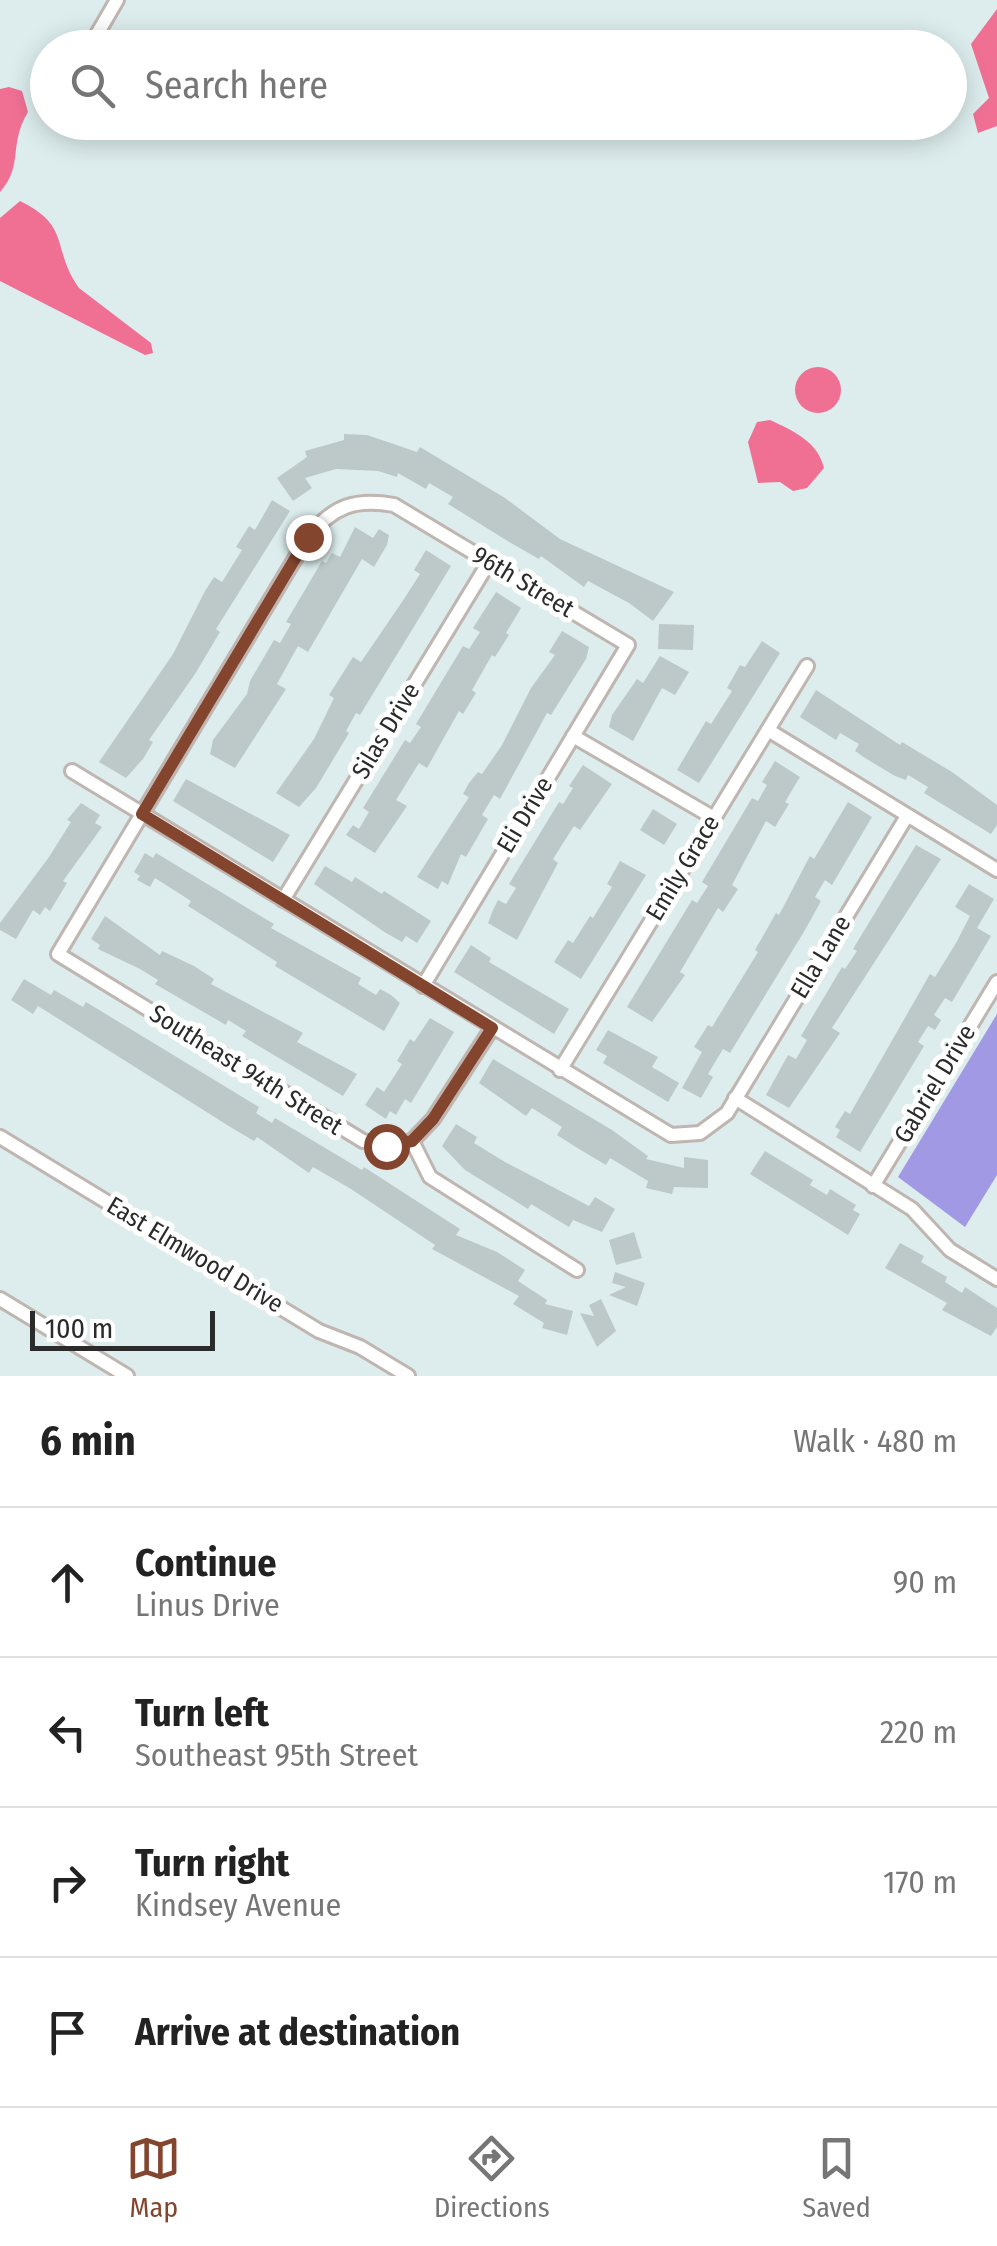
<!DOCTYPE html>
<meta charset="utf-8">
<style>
body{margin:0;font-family:"Fira Sans Condensed",sans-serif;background:#f6f6f6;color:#222}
.scale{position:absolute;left:30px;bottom:25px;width:185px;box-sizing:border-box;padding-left:10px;border:5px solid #2b2b2b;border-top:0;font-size:28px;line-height:35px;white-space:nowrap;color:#2b2b2b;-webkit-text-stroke:8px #fff;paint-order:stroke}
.stop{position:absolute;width:30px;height:30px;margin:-22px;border:8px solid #84452e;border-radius:50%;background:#fff}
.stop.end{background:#84452e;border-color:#fff;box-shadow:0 2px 10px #0008}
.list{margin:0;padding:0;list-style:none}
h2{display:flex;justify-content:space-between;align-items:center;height:130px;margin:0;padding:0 40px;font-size:42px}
h2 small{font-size:32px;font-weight:400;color:#767676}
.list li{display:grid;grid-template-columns:65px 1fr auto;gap:30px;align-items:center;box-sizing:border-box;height:150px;padding:0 40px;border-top:2px solid #e0e0e0}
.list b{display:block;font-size:38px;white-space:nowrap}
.list p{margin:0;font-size:32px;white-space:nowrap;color:#767676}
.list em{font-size:32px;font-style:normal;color:#767676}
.icon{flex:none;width:55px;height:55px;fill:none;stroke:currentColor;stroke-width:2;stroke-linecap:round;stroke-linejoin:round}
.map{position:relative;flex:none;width:997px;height:1376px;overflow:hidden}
.search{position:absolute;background:#fff;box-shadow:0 5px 25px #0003;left:30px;right:30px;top:30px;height:110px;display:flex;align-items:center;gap:25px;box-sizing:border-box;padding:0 35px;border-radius:55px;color:#767676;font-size:38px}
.sheet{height:730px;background:#fff}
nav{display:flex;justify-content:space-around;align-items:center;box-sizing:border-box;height:140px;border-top:2px solid #e0e0e0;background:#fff;font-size:28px;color:#767676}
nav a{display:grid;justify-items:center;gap:5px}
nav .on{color:#84452e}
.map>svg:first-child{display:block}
.green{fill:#a299e4}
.water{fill:#f07094}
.building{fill:#bdc8c9}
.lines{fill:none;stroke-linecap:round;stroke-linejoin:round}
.minor-casing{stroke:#bfb5b1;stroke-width:18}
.minor{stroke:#fff;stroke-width:12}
.route{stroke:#84452e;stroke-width:12}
.labels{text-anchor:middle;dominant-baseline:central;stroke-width:10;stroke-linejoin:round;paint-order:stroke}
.street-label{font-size:25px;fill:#2b2b2b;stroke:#fff}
</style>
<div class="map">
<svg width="997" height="1376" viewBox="0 0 997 1376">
<rect width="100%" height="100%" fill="#ddeded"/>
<polygon class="green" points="997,1014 997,1175 965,1227 898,1177"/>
<g class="water">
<polygon points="997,9 997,126 978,133 973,114 989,98 971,44"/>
<path d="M9,87l13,4 6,21c-20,33 -4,53 -28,80v-103z"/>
<path d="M20,201c52,25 31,48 59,87l72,55 2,10 -8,2 -145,-74v-63z"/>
<circle cx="818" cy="390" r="23"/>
<path d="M770,420c24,11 48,22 54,48l-17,20 -14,3 -13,-9 -22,1 -10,-41 9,-20z"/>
</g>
<g class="building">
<polygon points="344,434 367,435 417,452 420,447 505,498 560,539 674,592 653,621 629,603 588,581 584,587 541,556 539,559 511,543 448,504 453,497 429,483 426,489 398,473 397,477 378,471 336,469 305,478 312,488 293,501 277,478 307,457 305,451 344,440"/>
<polygon points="272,500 290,511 216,629 220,632 195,674 149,740 153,742 143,759 126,778 99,762 173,654 205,591 214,577 222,582 242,550 236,547 249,526 255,530"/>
<polygon points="355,527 373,538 379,529 389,535 387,545 374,567 362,559 308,652 298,646 277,684 286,689 235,768 210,754 213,740 247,694 250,681 274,640 280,643 291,624 286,622 322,561 326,563 332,553 340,557"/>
<polygon points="426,550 451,566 360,715 356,713 346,731 349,733 316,788 299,807 276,793 314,739 334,698 329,695 353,657 361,662 404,599 420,574 414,570"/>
<polygon points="496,592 521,608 506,633 509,635 495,657 492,655 472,690 476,693 463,714 459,711 427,768 419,763 396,800 407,806 375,853 346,835 353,825 359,829 369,812 363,808 405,740 410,743 421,727 416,724 463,646 469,649 480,632 473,628"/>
<polygon points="659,624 694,625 693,650 658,649"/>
<polygon points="562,631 589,647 586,659 551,715 547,713 500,799 494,795 482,815 488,819 466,857 461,854 448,885 442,881 438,889 417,877 469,797 463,794 469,783 478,772 482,774 502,745 531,688 555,655 549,652"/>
<polygon points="762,641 780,653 699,783 677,770 706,721 711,724 732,691 727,688 740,665 745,667"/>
<polygon points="660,656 689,672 675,695 662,688 633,741 609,727 612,715 637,679 643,683"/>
<polygon points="816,690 900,745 902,742 952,772 997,805 997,825 991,834 924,793 928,787 908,775 906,780 895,776 865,758 855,751 859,744 840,733 836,740 800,717"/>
<polygon points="775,761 800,777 785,802 789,804 775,827 766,821 732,885 738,889 723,912 718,908 680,972 685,975 652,1022 627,1007 692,900 697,903 708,886 702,882 752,798 758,801 767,785 762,782"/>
<polygon points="583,765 612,784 580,830 574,826 553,859 558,863 517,940 488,923 493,910 498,900 506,904 516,888 509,884 559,802 563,804 573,788 569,786"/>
<polygon points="186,779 290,835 273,862 173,801"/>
<polygon points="848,802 872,817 832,885 825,880 815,897 821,901 805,930 730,1053 723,1049 708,1074 713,1077 701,1098 682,1088 702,1052 694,1047 708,1025 712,1027 758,952 755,950 776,913 779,915 810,856 814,859"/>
<polygon points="81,803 100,815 95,823 102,827 63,881 67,883 50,911 45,907 40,915 33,910 16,939 0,930 0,923 49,857 71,822 67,820"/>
<polygon points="653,809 677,824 664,845 640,830"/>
<polygon points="916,845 941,859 832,1028 840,1033 789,1108 766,1095 788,1055 796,1059 807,1040 801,1036 842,967 845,969 857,951 853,949"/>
<polygon points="145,853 153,858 156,853 234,900 274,924 271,928 361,978 358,984 376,995 380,989 391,995 400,1003 384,1031 275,966 277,962 188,906 191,901 155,878 150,887 137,880 140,876 134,872"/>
<polygon points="620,861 646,875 581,979 554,962 568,940 573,943 590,916 593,918 612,887 607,884"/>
<polygon points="325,866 352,882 355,877 382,894 384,891 431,921 417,943 406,936 402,942 386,933 314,884"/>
<polygon points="969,884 994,899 977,928 991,936 952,1002 945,998 934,1015 941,1020 935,1030 928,1026 918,1042 924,1046 860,1152 836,1137 840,1130 835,1127 845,1111 850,1114 930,974 935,977 956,943 970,916 955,907"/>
<polygon points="105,916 160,955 162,951 194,966 214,979 211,984 303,1033 297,1042 357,1074 343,1096 242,1036 246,1031 228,1020 226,1025 155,984 158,980 140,969 98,949 100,945 91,939"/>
<polygon points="471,945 491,958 489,962 569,1009 554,1034 454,972"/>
<polygon points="24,979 51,995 54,990 83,1007 86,1002 259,1107 256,1113 272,1123 275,1118 362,1170 364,1167 460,1229 456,1235 497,1252 525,1270 518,1281 547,1300 545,1304 573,1311 567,1335 542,1328 544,1323 513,1304 519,1296 432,1249 435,1245 351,1189 313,1167 309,1173 257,1137 254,1141 232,1128 38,1006 33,1014 11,1000"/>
<polygon points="430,1018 454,1032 411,1103 405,1099 396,1115 390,1111 386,1119 365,1105 377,1087 384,1092 402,1064 397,1061 410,1039 414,1042"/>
<polygon points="608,1030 658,1057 652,1067 679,1083 668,1102 603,1063 607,1056 596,1050"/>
<polygon points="493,1059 612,1130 648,1156 646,1159 684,1168 684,1157 708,1160 708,1188 674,1187 672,1194 646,1188 648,1181 610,1158 606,1165 579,1149 557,1135 562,1127 532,1108 526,1116 479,1083"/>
<polygon points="456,1124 477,1137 474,1143 505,1162 589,1206 595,1197 615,1209 602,1232 573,1220 569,1227 531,1204 528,1209 465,1170 442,1146"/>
<polygon points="765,1151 813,1180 810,1185 827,1195 830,1189 856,1205 853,1210 860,1214 848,1235 750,1174"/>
<polygon points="634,1232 642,1258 616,1265 609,1240"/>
<polygon points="900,1243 924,1256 921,1262 947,1277 945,1282 962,1293 965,1287 997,1308 997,1327 991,1336 942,1310 947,1303 885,1268"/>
<polygon points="615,1272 645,1283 637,1306 609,1295 626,1287 612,1283"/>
<polygon points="601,1299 616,1331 597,1347 580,1313 594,1316 589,1305"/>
</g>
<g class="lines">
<g class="minor-casing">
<g id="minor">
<polyline points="89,48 117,0"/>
<polyline points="768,730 997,870"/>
<polyline points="573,736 714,818"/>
<polyline points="72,771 671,1135 700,1133 727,1113 907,816"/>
<polyline points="283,900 489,562"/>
<path d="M423,986l205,-341 -234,-140c-39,-7 -61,1 -86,32l-250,417 305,187 23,5 26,-5 18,36 147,93"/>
<polyline points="560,1070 807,666"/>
<polyline points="735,1098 912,1209 950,1250 997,1279"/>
<polyline points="0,1137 319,1331 360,1347 408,1376"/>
<polyline points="412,1141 433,1119 492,1028"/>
<polyline points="873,1186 997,982"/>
<polyline points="0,1299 127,1376"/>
</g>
</g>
<use href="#minor" class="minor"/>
</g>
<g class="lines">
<polyline class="route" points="308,537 142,814 492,1028 433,1119 412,1141 386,1146"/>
</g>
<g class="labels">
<g class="street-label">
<text transform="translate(523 582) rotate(31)">96th Street</text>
<text transform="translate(386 731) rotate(-59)">Silas Drive</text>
<text transform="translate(525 815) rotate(-59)">Eli Drive</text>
<text transform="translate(683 868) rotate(-59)">Emily Grace</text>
<text transform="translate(821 957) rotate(-59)">Ella Lane</text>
<text transform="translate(246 1070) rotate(32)">Southeast 94th Street</text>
<text transform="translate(935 1084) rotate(-59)">Gabriel Drive</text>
<text transform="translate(195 1255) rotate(31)">East Elmwood Drive</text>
</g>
</g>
</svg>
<div class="scale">100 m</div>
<div class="stop" style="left:386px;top:1146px"></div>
<div class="stop end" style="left:308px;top:537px"></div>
<div class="search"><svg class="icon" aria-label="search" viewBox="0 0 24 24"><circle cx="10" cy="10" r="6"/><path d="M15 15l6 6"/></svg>Search here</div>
</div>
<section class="sheet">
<h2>6 min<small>Walk · 480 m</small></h2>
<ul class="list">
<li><svg class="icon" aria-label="ahead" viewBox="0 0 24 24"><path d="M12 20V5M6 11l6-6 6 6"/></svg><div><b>Continue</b><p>Linus Drive</p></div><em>90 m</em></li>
<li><svg class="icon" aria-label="left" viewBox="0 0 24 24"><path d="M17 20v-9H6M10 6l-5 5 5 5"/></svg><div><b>Turn left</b><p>Southeast 95th Street</p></div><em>220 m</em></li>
<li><svg class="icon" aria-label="right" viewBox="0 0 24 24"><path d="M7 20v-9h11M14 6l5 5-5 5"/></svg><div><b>Turn right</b><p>Kindsey Avenue</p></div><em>170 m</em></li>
<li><svg class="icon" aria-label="arrive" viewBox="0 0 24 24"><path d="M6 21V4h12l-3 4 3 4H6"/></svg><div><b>Arrive at destination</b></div></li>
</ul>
</section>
<nav>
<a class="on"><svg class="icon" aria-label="map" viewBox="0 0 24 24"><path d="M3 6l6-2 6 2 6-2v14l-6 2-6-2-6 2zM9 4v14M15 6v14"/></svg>Map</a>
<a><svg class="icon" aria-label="directions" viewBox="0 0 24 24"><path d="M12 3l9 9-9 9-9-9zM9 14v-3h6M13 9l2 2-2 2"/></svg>Directions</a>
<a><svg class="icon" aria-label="saved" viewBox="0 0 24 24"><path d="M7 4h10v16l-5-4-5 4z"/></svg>Saved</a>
</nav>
